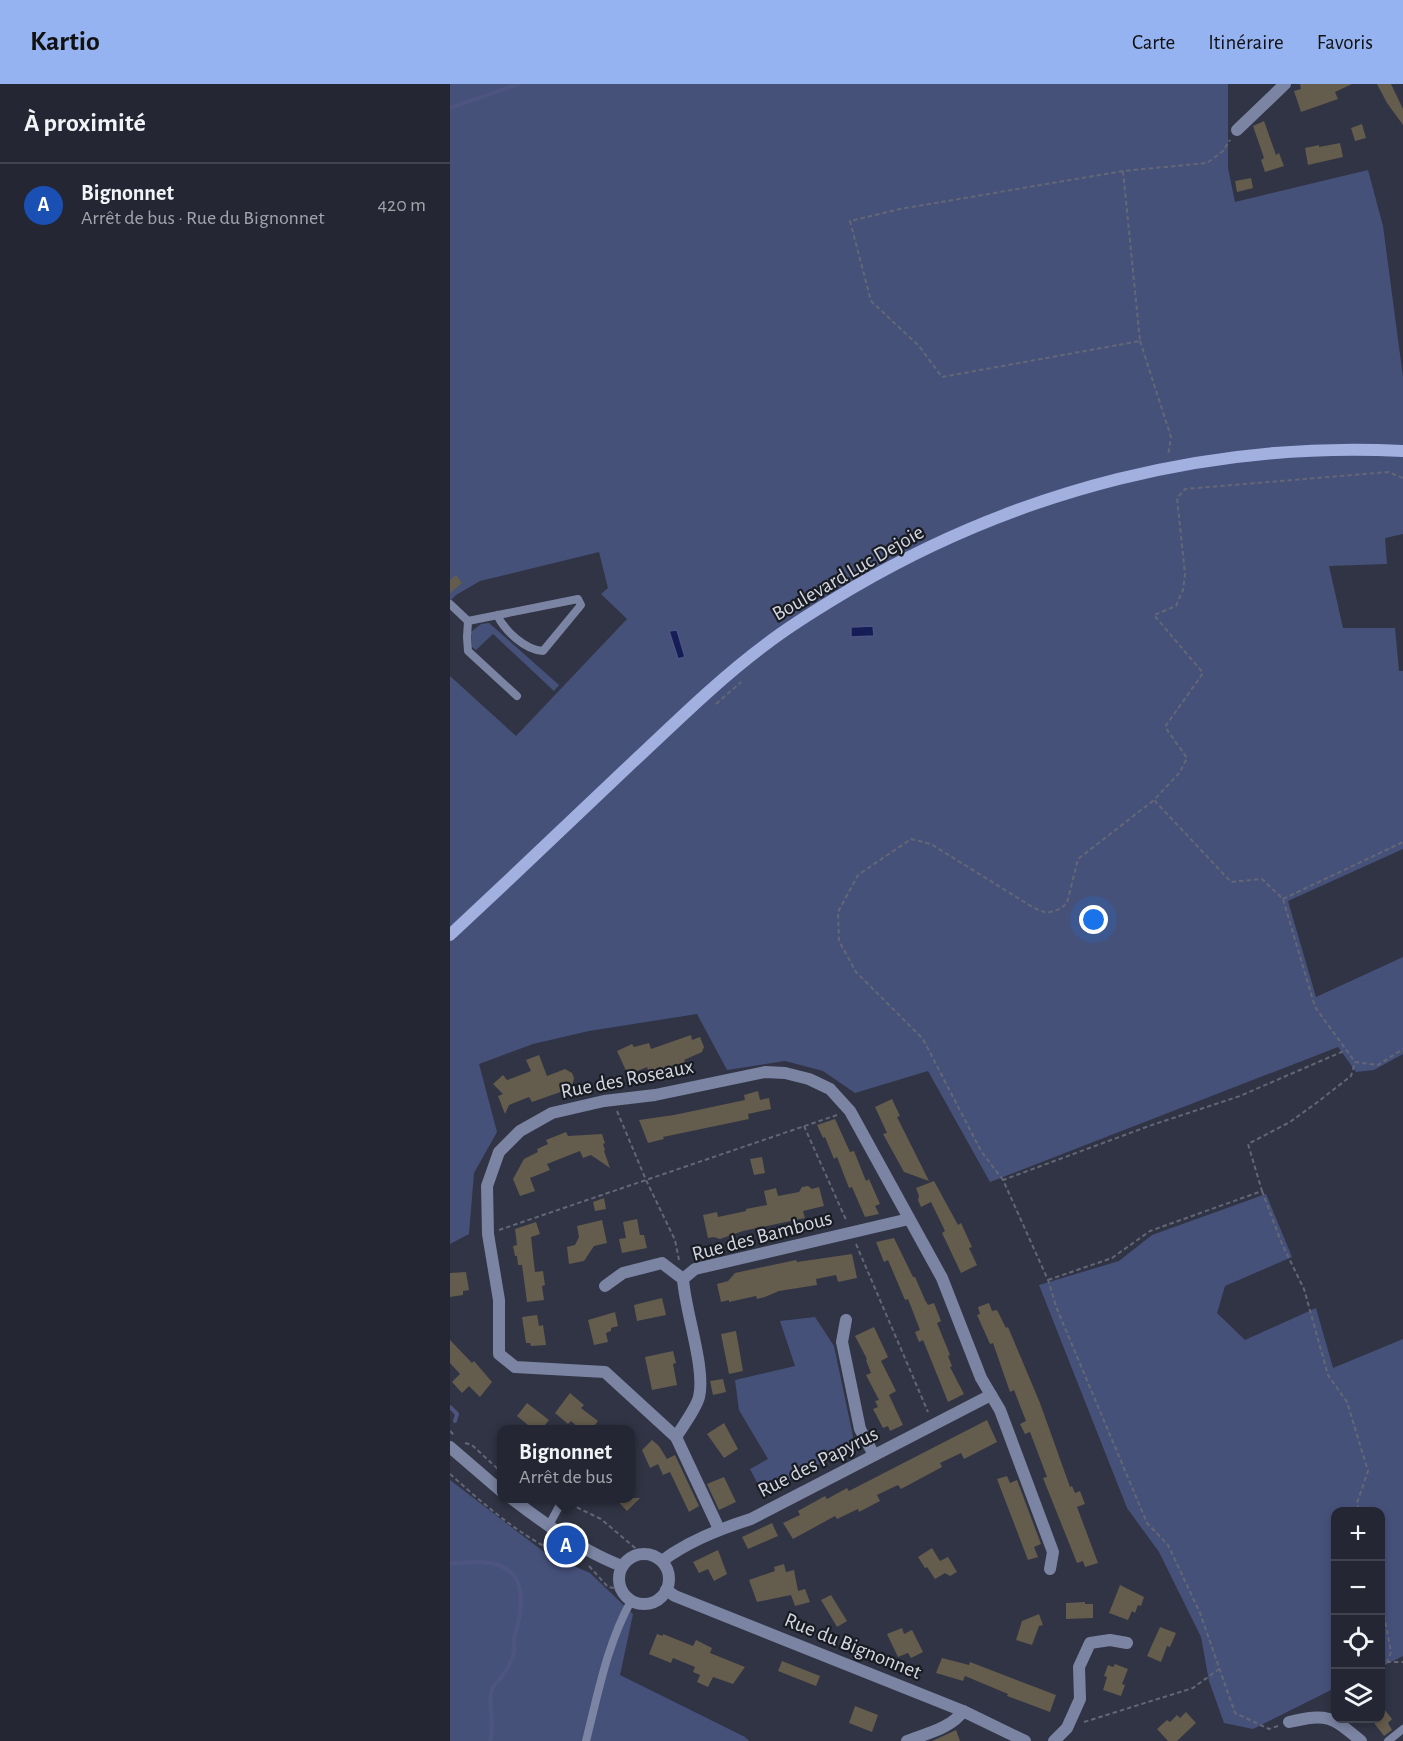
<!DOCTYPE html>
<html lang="fr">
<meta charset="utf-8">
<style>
body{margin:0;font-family:"Alegreya Sans",sans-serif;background:#2c2f3b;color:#f1f3f6}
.controls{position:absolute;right:18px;bottom:18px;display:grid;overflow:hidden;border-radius:12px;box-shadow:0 3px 9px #0003}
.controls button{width:54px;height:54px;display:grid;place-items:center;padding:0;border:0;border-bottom:2px solid #41444e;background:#242733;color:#f1f3f6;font:30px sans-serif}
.you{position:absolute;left:644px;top:836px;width:21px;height:21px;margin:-15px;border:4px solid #fff;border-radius:50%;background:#1a73e8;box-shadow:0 0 0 9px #1a73e833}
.badge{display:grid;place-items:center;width:39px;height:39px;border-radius:50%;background:#95b2f1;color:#fff;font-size:20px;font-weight:700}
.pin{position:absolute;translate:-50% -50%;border:3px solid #fff;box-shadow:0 2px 6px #0006}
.popup{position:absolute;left:47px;top:1341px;width:138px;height:78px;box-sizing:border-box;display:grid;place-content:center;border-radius:12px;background:#242733;filter:drop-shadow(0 2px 4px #0005);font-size:20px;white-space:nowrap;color:#a3a5ac}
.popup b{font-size:22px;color:#f1f3f6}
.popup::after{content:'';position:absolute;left:50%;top:100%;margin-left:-12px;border:12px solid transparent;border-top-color:#242733}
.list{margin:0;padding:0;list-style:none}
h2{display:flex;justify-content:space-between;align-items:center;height:78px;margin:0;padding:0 24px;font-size:26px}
h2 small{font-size:20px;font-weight:400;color:#a3a5ac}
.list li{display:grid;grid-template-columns:39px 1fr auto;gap:18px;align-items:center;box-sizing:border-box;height:84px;padding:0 24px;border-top:2px solid #41444e}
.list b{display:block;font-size:22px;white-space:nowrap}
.list p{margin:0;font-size:20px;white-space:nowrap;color:#a3a5ac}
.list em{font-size:20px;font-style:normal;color:#a3a5ac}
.icon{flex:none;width:33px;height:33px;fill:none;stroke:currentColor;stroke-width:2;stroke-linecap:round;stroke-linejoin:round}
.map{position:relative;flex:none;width:953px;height:1657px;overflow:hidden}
header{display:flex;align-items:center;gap:36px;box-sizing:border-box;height:84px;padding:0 30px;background:#95b2f1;color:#111}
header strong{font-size:28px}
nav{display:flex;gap:33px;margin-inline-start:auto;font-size:21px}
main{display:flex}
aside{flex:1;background:#242733}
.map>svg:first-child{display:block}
.green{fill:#46517a}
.water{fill:#151c56;stroke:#4e5480;stroke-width:1.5}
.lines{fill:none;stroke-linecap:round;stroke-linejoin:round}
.stream{stroke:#4e5480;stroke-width:4}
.building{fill:#645c4c}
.path{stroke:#636775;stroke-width:2;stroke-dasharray:4.5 3;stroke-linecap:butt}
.service{stroke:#7b84a2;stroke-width:8}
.minor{stroke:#7b84a2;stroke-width:12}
.secondary{stroke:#a2b0e0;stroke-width:12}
.labels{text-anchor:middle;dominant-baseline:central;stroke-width:4.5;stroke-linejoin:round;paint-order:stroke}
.street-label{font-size:21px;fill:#d4d7e1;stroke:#1a1c23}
</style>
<header>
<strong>Kartio</strong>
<nav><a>Carte</a><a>Itinéraire</a><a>Favoris</a></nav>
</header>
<main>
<aside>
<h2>À proximité<small></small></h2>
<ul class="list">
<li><span class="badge" style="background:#1a4fb4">A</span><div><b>Bignonnet</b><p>Arrêt de bus · Rue du Bignonnet</p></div><em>420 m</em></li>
</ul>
</aside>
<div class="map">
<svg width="953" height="1657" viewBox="0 0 953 1657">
<rect width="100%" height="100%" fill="#303444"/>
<g class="green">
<polygon points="0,0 778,0 778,84 785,118 918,86 933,142 953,293 953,450 935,454 937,480 879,482 893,544 945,544 949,587 953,587 953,765 838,817 866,913 953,873 953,970 924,986 906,988 888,963 540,1098 478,987 405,1009 373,987 335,977 277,986 247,930 139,947 83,960 29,980 47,1048 24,1089 19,1150 0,1160 0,592 66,652 177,535 151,510 158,504 149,468 30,497 6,511 0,517"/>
<polygon points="39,539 109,601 104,607 43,550 26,566 22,563 21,548 31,540"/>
<polygon points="816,1110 842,1173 775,1202 767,1229 795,1256 866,1224 883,1284 953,1255 953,1572 931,1583 930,1428 886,1428 885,1604 803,1645 774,1639 759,1597 751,1553 709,1468 677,1424 589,1201 669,1177 702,1151"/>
<polygon points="365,1233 384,1262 405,1362 313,1410 300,1385 318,1375 289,1326 285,1296 345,1282 330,1237"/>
<polygon points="0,1396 98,1471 140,1489 183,1530 170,1591 295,1653 299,1657 0,1657"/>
</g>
<g class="water">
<polygon points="423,542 424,552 401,553 401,543"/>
<polygon points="227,546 235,573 228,575 219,547"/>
</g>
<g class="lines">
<g class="stream">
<polyline points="0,24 69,0"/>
<polyline points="0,1323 7,1330 5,1337"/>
<path d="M0,1479c20,0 40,-5 58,7 20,13 12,50 6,68 -1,6 2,12 -1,18 -3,7 -6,15 -11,20 -2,4 -6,7 -9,11 -7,14 3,35 -3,54"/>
</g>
</g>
<g class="building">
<polygon points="850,0 902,0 885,8 888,15 851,28 844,7 851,5"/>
<polygon points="927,0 941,0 953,25 953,41 937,19"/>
<polygon points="814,37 826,71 829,69 834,82 815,88 811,76 814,74 803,42"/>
<polygon points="912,40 916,54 905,57 901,44"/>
<polygon points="890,59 893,73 858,81 855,64 869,61 869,63"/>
<polygon points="801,94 803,104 787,108 785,97"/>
<polygon points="6,491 12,499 0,509 0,496"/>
<polygon points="241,951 242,956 250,953 254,963 252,968 234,976 235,978 200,991 197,983 178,991 167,967 182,960 184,963 199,959 201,965"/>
<polygon points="89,971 97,992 115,985 122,989 124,994 122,1004 82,1018 79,1013 59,1021 55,1030 48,1012 53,1010 43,1000 53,991 57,996 81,987 76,976"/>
<polygon points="308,1007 310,1016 319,1014 321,1025 298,1030 299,1035 213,1053 214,1055 198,1059 189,1036 224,1031 295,1016 294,1011"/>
<polygon points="442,1015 450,1032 447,1033 479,1097 454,1088 433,1050 437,1049 425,1023"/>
<polygon points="385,1035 400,1068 404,1067 416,1097 419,1095 430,1120 425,1122 429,1130 415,1133 402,1103 399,1104 387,1073 384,1075 375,1053 373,1054 367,1041"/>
<polygon points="116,1048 118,1052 152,1050 155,1059 153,1060 155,1066 154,1067 160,1084 141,1071 133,1074 130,1067 97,1080 100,1086 80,1094 85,1107 70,1112 63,1095 74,1075 88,1068 87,1065 98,1060 96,1056"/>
<polygon points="312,1073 315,1089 304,1091 300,1075"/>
<polygon points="484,1097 508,1141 511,1139 522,1163 519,1164 527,1181 511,1189 492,1149 495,1147 481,1118 471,1123 468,1116 469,1112 466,1104"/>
<polygon points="358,1102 362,1105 369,1103 374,1122 353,1127 355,1134 293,1147 270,1155 264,1153 258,1154 253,1131 267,1128 268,1133 296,1127 296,1125 317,1121 314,1107 326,1104 328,1112 349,1108 352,1103"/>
<polygon points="154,1114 156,1125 145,1127 143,1118"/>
<polygon points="187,1135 190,1151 194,1151 197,1164 172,1169 169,1155 176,1154 173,1138"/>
<polygon points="152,1136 157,1159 144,1162 134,1177 119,1180 117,1163 125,1161 129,1153 127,1142"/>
<polygon points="86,1138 90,1150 81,1153 85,1188 93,1187 95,1201 92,1202 94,1216 77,1218 72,1181 68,1181 67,1172 65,1172 63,1162 67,1161 65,1145"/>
<polygon points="444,1154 463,1193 465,1193 475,1216 478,1221 484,1219 491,1237 487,1239 500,1271 498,1272 502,1282 500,1283 514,1310 498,1318 473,1256 469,1258 465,1248 470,1246 458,1215 455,1216 438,1176 434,1178 426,1158"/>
<polygon points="402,1170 407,1194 388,1198 386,1191 366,1195 367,1201 329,1207 315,1213 307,1215 306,1212 279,1218 279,1216 271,1218 267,1200 278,1197 285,1189 346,1176 347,1178"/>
<polygon points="16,1188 19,1206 13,1207 13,1211 0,1213 0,1189"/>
<polygon points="212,1214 216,1231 187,1237 184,1221"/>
<polygon points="539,1219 542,1227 547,1226 556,1244 558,1243 590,1319 620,1403 622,1402 625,1409 630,1407 635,1420 627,1423 648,1479 635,1483 633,1477 627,1479 593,1394 597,1393 580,1348 575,1350 570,1340 576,1337 564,1306 560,1308 543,1259 540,1260 527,1231 530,1230 528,1223"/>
<polygon points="165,1228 168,1242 161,1244 161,1247 156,1249 158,1258 144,1261 138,1236"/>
<polygon points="87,1231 89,1242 93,1241 96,1261 81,1262 80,1259 76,1259 72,1233"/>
<polygon points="424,1243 438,1273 431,1277 446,1307 439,1311 453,1341 440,1347 438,1342 433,1344 423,1325 428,1323 425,1317 429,1316 416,1291 421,1289 416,1276 417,1275 405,1252"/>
<polygon points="286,1247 293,1287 279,1290 271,1250"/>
<polygon points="0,1256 22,1279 24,1277 42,1298 30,1313 19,1302 12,1309 2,1298 10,1290 0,1279"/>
<polygon points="223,1267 226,1279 223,1280 227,1301 202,1306 195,1273"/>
<polygon points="273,1295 276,1308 263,1311 260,1297"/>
<polygon points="120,1309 134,1321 131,1324 148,1337 141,1346 131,1346 121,1337 118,1340 105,1329"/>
<polygon points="77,1319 99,1336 91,1346 84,1346 67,1332"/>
<polygon points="537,1336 547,1358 514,1375 511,1369 490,1379 492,1383 451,1405 448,1401 427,1411 430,1417 409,1428 408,1425 387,1435 385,1432 343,1455 333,1439 350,1431 348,1427 375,1412 377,1415 397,1404 399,1407"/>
<polygon points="274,1339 288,1365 274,1374 257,1350"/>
<polygon points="202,1356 209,1362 217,1375 225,1371 249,1422 239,1428 220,1388 213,1391 208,1380 200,1384 192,1366"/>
<polygon points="557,1392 560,1399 567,1396 591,1460 584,1463 588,1473 578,1476 547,1395"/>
<polygon points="274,1393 286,1418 269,1426 257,1400"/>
<polygon points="165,1414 190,1414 177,1427"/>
<polygon points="322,1439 328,1452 298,1465 292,1453"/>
<polygon points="482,1464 490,1477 498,1473 507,1488 500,1492 495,1489 485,1495 477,1483 475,1484 468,1473"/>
<polygon points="268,1466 277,1490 264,1497 258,1485 249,1489 243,1478"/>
<polygon points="334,1480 336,1488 344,1486 348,1507 355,1505 360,1518 345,1522 341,1511 307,1518 299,1496 325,1487 324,1483"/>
<polygon points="670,1501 694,1513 691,1522 688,1521 685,1529 682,1527 678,1536 659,1529"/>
<polygon points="381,1511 397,1537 387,1543 371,1516"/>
<polygon points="635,1518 635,1520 643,1520 643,1534 616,1535 616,1519"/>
<polygon points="589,1530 593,1541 589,1542 582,1561 566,1556 572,1537"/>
<polygon points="710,1543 726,1549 720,1563 717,1562 711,1578 697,1572"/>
<polygon points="452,1544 454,1550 462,1546 473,1568 461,1574 458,1569 448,1573 437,1550"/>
<polygon points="207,1550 213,1552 213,1550 243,1562 246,1556 262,1564 260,1569 295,1583 283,1600 263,1593 258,1603 247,1598 250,1591 243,1588 245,1583 223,1574 221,1579 199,1570"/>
<polygon points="492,1574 519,1581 520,1578 606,1611 600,1628 557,1612 558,1610 515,1592 513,1597 486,1589"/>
<polygon points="332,1577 370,1592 366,1602 328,1587"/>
<polygon points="665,1580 678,1585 672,1600 675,1601 671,1612 653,1606 657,1593 654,1592 658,1581 663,1583"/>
<polygon points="930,1620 942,1635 938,1639 942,1646 934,1652 921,1635 930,1635"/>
<polygon points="405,1622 428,1631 422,1648 399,1639"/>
<polygon points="736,1628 746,1639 727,1657 718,1657 707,1645 717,1636 720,1638 727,1631 730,1634"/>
<polygon points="506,1646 510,1657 482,1657 491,1653"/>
</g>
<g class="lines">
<g class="path">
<polyline points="673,87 690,257 492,293 469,262 421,217 400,137 450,125 673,87 757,79 773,67 780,56"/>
<polyline points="690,257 721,353 718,372"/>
<polyline points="953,394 938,388 735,405 727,414 735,490 733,506 726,522 704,531 753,589 715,643 737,674 730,688 704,716 781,798 812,795 833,815 865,923 905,978 928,981 953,965"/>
<polyline points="266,620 291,598"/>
<polyline points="833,815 953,758"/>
<polyline points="167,1027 196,1096 225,1156 229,1176"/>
<polyline points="354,1042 397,1138"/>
<polyline points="553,1096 531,1067 473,955 406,888 389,857 388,828 408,791 461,755 481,760 584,824 597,829 610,825 617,819 628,775 704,716"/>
<polyline points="812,1107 832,1160 854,1205 878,1291 897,1318 918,1387 907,1419 909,1428"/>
<polyline points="49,1146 387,1031"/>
<polyline points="406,1160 478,1328"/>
<polyline points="598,1196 662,1174 700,1147 812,1107 798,1060 840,1038 865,1020 901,992 905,978"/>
<polyline points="0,1347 5,1352"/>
<polyline points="15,1359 22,1361 51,1388"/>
<path d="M0,1390c38,34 82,73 131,88"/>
<polyline points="120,1420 151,1435 191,1469"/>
<polyline points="139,1482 158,1503 171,1505"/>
<polyline points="930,1509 941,1568 937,1578"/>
<polyline points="930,1582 937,1578 953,1578"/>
<polyline points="634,1638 743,1604 769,1585"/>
<polyline points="828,1642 819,1645 785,1629 750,1529 718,1461 697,1439 607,1225 598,1196 553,1096 699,1042 790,1012 896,966"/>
</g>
<g class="service">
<path d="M0,520l18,17 110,-22 3,6 -38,46c-18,-1 -38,-20 -46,-36"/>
<polyline points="18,537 17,553 18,567 67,612"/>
<polyline points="99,1441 112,1417"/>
<path d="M136,1657c12,-47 21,-97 45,-140"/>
<polyline points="938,1657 953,1645"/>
</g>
<g class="minor">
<polyline points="787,46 835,0"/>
<polyline points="155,1202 173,1189 212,1179 233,1195"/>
<polyline points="396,1236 392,1258 410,1345 424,1371"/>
<path d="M226,1353c6,-10 20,-28 23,-40 7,-28 -14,-86 -16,-118l12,-10 214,-50"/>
<polyline points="0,1363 51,1407"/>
<path d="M61,1414c31,24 75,55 111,68"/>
<polyline points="269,1445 226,1353 155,1288 65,1283 49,1270 49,1216 38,1150 37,1102 49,1068 70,1047 102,1029 154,1017 205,1011 315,988 335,989 359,995 380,1005 400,1027 492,1194 531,1294 550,1326 603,1468 600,1485"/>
<circle cx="194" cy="1495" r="25"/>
<path d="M212,1477c26,-20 57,-32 89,-42l240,-124"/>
<polyline points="216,1506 225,1512 513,1627 575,1657"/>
<path d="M839,1638c39,-9 42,-6 72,19"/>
<path d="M457,1657c18,-7 45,-13 56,-30"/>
<polyline points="604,1657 617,1644 630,1615 629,1583 640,1559 660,1556 677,1559"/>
</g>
<path class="secondary" d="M0,851c61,-57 121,-114 182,-172 43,-40 86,-83 133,-118 28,-22 59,-40 89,-58 166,-97 357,-146 549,-136"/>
</g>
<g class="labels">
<g class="street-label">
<text transform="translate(398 489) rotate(-30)">Boulevard Luc Dejoie</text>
<text transform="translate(177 995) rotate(-11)">Rue des Roseaux</text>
<text transform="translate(312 1152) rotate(-15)">Rue des Bambous</text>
<text transform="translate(368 1378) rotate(-27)">Rue des Papyrus</text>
<text transform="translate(403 1562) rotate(22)">Rue du Bignonnet</text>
</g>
</g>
</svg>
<div class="controls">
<button>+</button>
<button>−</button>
<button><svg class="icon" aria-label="locate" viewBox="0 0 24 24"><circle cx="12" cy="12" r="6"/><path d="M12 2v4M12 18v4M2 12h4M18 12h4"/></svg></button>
<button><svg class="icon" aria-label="layers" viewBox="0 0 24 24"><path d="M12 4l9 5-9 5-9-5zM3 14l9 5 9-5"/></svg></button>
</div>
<div class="you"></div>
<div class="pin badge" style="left:116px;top:1461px;background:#1a4fb4">A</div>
<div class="popup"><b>Bignonnet</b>Arrêt de bus</div>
</div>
</main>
